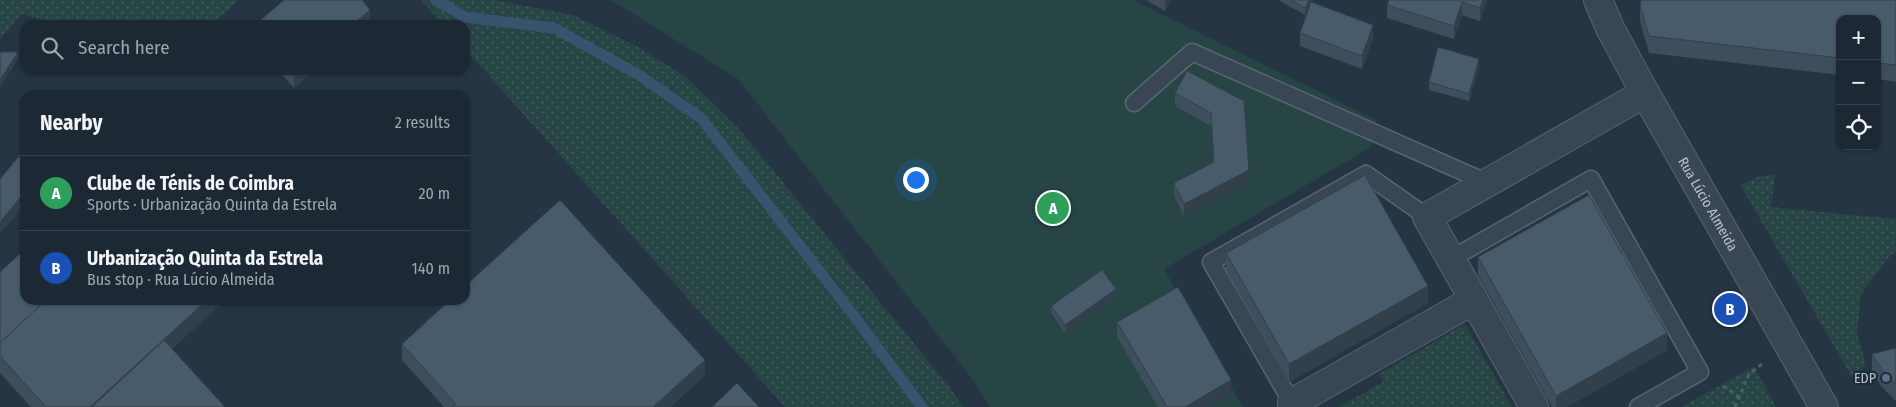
<!DOCTYPE html>
<meta charset="utf-8">
<style>
body{margin:0;font-family:"Fira Sans Condensed",sans-serif;background:#29343f;color:#f1f3f6}
.controls{position:absolute;right:15px;top:15px;display:grid;overflow:hidden;border-radius:10px;box-shadow:0 1px 4px #0004}
.controls button{width:45px;height:45px;display:grid;place-items:center;padding:0;border:0;border-bottom:1px solid #3a444e;background:#1c2833;color:#f1f3f6;font:25px sans-serif}
.you{position:absolute;left:915px;top:179px;width:18px;height:18px;margin:-12px;border:4px solid #fff;border-radius:50%;background:#1a73e8;box-shadow:0 0 0 8px #1a73e833}
.badge{display:grid;place-items:center;width:32px;height:32px;border-radius:50%;background:#db2777;color:#fff;font-size:16px;font-weight:700}
.pin{position:absolute;translate:-50% -50%;border:2px solid #fff;box-shadow:0 1px 5px #0006}
.list{margin:0;padding:0;list-style:none}
h2{display:flex;justify-content:space-between;align-items:center;height:65px;margin:0;padding:0 20px;font-size:21px}
h2 small{font-size:16px;font-weight:400;color:#a0a6ac}
.list li{display:grid;grid-template-columns:32px 1fr auto;gap:15px;align-items:center;box-sizing:border-box;height:75px;padding:0 20px;border-top:1px solid #3a444e}
.list b{display:block;font-size:19px;white-space:nowrap}
.list p{margin:0;font-size:16px;white-space:nowrap;color:#a0a6ac}
.list em{font-size:16px;font-style:normal;color:#a0a6ac}
.icon{flex:none;width:28px;height:28px;fill:none;stroke:currentColor;stroke-width:2;stroke-linecap:round;stroke-linejoin:round}
.map{position:relative;flex:none;width:1896px;height:407px;overflow:hidden}
.search{position:absolute;background:#1c2833;box-shadow:0 1px 4px #0004;left:20px;top:20px;width:450px;height:55px;display:flex;align-items:center;gap:12px;box-sizing:border-box;padding:0 18px;border-radius:15px;color:#a0a6ac;font-size:19px}
.panel{position:absolute;background:#1c2833;box-shadow:0 1px 4px #0004;left:20px;top:90px;width:450px;height:215px;border-radius:15px}
.map>svg:first-child{display:block}
.green{fill:url(#green-dots)}
.pitch{fill:#274545}
.lines{fill:none;stroke-linecap:round;stroke-linejoin:round}
.stream{stroke:#37536d;stroke-width:11}
.lane-casing{stroke:#586571;stroke-width:19}
.street-casing{stroke:#586571;stroke-width:30}
.path{stroke:#476363;stroke-width:3;stroke-dasharray:4 4;stroke-linecap:butt}
.lane{stroke:#394754;stroke-width:16}
.street{stroke:#394754;stroke-width:28}
.wall{fill:#3e4e5c}
.shaded-wall{fill:#32404b}
.building{fill:#485b6b;stroke:#32404b}
.service-dot{fill:#5c6f8a;stroke:#1e2c39;stroke-width:2}
.labels{text-anchor:middle;dominant-baseline:central;stroke-width:4.5;stroke-linejoin:round;paint-order:stroke}
.street-label{font-size:14px;fill:#b7c2cd;stroke:#1e2c39}
.poi-label{font-size:14px;fill:#b7c2cd;stroke:#1e2c39;text-anchor:end}
</style>
<div class="map">
<svg width="1896" height="407" viewBox="0 0 1896 407">
<defs>
<pattern id="green-dots" width="8" height="8" patternUnits="userSpaceOnUse" patternTransform="scale(1.25)"><rect width="8" height="8" fill="#274545"/><path d="M2 2h.1M6 6h.1" fill="none" stroke="#445e5f" stroke-width="1.8" stroke-linecap="round"/></pattern>
</defs>
<rect width="100%" height="100%" fill="#253544"/>
<g class="green">
<polygon points="0,0 239,0 211,25 61,25 22,14 0,39"/>
<polygon points="421,0 495,0 573,15 638,47 686,77 741,131 951,389 963,407 785,407 465,49 465,25 444,25"/>
<polygon points="1775,175 1771,207 1896,219 1896,251 1889,257 1861,294 1857,334 1866,364 1855,382 1740,185 1760,176"/>
<polygon points="1465,324 1512,407 1339,407 1383,382 1379,374"/>
<polygon points="1754,367 1776,407 1681,407"/>
</g>
<polygon class="pitch" points="611,0 1133,0 1376,120 1371,147 1164,269 1243,407 990,407 973,380 738,79"/>
<g class="lines">
<polyline class="stream" points="436,0 465,17 554,28 639,75 701,118 851,312 922,407"/>
<g class="lane-casing">
<g id="lane">
<polyline points="1134,103 1192,52 1488,183"/>
<polyline points="1451,259 1591,179 1700,372 1638,407"/>
<polyline points="1292,403 1211,262 1366,174 1427,217"/>
</g>
</g>
<g class="street-casing">
<g id="street">
<path id="s1" d="M1598,0l12,28 35,65 179,314"/>
<polyline points="1474,300 1427,217 1645,93"/>
<polyline points="1294,407 1292,403 1474,300 1534,407"/>
</g>
</g>
<g class="path">
<polyline points="1723,386 1739,397"/>
<polyline points="1735,407 1749,374 1762,364"/>
</g>
<use href="#lane" class="lane"/>
<use href="#street" class="street"/>
</g>
<g class="wall">
<polygon points="1146,0 1171,0 1165,11"/>
<polygon points="1278,0 1313,0 1312,3 1373,38 1362,69 1300,46 1300,33 1309,9 1305,15"/>
<polygon points="1389,0 1487,0 1480,21 1462,15 1454,39 1387,18 1387,5"/>
<polygon points="1896,0 1896,82 1877,79 1877,19 1840,19 1840,75 1649,53 1640,21 1640,5"/>
<polygon points="1479,66 1469,101 1429,90 1429,82"/>
<polygon points="50,70 62,70 57,76"/>
<polygon points="278,70 315,70 294,88"/>
<polygon points="1187,71 1249,183 1184,216 1174,196 1174,183 1214,163 1211,126 1175,106 1175,93"/>
<polygon points="1226,253 1428,303 1289,382 1226,270"/>
<polygon points="1478,257 1667,350 1567,407 1552,407 1478,275"/>
<polygon points="0,272 25,300 225,300 172,349 225,407 31,407 0,373"/>
<polygon points="1116,297 1065,333 1051,313 1051,306"/>
<polygon points="1117,322 1231,395 1211,407 1158,407 1117,337"/>
<polygon points="402,344 705,375 670,407 444,407 402,360"/>
<polygon points="1896,348 1896,401 1881,386 1872,371 1872,354"/>
</g>
<g class="shaded-wall">
<polygon points="1165,0 1171,0 1165,11"/>
<polygon points="1309,0 1313,0 1305,15 1305,8"/>
<polygon points="1483,0 1487,0 1480,21 1480,8"/>
<polygon points="1462,2 1462,15 1454,39 1454,26"/>
<polygon points="370,10 370,22 367,25 352,25"/>
<polygon points="1373,25 1373,38 1362,69 1362,56"/>
<polygon points="18,52 18,59 0,88 0,80"/>
<polygon points="1479,59 1479,66 1469,101 1469,94"/>
<polygon points="57,70 62,70 57,76"/>
<polygon points="301,70 315,70 294,88 294,76"/>
<polygon points="1249,170 1249,183 1184,216 1184,204"/>
<polygon points="25,192 25,205 0,234 0,222"/>
<polygon points="1428,286 1428,303 1289,382 1289,364"/>
<polygon points="1116,289 1116,297 1065,333 1065,325"/>
<polygon points="207,300 225,300 109,407 90,407"/>
<polygon points="1667,333 1667,350 1567,407 1556,407 1556,396"/>
<polygon points="705,360 705,375 670,407 653,407"/>
<polygon points="1231,380 1231,395 1211,407 1185,407"/>
</g>
<g class="building">
<polygon points="284,0 362,0 370,10 352,25 255,25"/>
<polygon points="1291,0 1309,0 1305,8"/>
<polygon points="1389,0 1483,0 1480,8 1462,2 1454,26 1387,5"/>
<polygon points="1641,0 1896,0 1896,65 1877,63 1877,19 1840,19 1840,58 1649,36 1640,5"/>
<polygon points="1311,2 1373,25 1362,56 1300,33"/>
<polygon points="1438,47 1479,59 1469,94 1429,82"/>
<polygon points="0,52 18,52 0,80"/>
<polygon points="289,70 301,70 294,76"/>
<polygon points="1187,71 1244,101 1249,170 1184,204 1174,183 1214,162 1211,113 1175,93"/>
<polygon points="25,149 25,192 0,222 0,179"/>
<polygon points="1365,175 1428,286 1289,364 1226,253"/>
<polygon points="1589,195 1667,333 1556,396 1478,257"/>
<polygon points="560,200 705,360 653,407 452,407 456,404 402,344 450,300 465,300 465,286"/>
<polygon points="25,249 25,300 46,300 0,343 0,272"/>
<polygon points="1102,270 1116,289 1065,325 1051,306"/>
<polygon points="1178,287 1231,380 1185,407 1167,407 1117,322"/>
<polygon points="46,300 207,300 90,407 46,407 0,356 0,343"/>
<polygon points="164,340 225,407 92,407"/>
<polygon points="1896,348 1896,384 1881,368 1872,354"/>
<polygon points="737,383 759,407 712,407"/>
</g>
<circle class="service-dot" cx="1886" cy="378" r="5"/>
<g class="labels">
<g class="street-label">
<text stroke="none"><textPath href="#s1" startOffset="232">Rua Lúcio Almeida</textPath></text>
</g>
<g class="poi-label">
<text x="1876" y="378">EDP</text>
</g>
</g>
</svg>
<div class="controls">
<button>+</button>
<button>−</button>
<button><svg class="icon" aria-label="locate" viewBox="0 0 24 24"><circle cx="12" cy="12" r="6"/><path d="M12 2v4M12 18v4M2 12h4M18 12h4"/></svg></button>
</div>
<div class="you"></div>
<div class="pin badge" style="left:1053px;top:208px;background:#2e9e5b">A</div>
<div class="pin badge" style="left:1730px;top:309px;background:#1a4fb4">B</div>
<div class="search"><svg class="icon" aria-label="search" viewBox="0 0 24 24"><circle cx="10" cy="10" r="6"/><path d="M15 15l6 6"/></svg>Search here</div>
<section class="panel">
<h2>Nearby<small>2 results</small></h2>
<ul class="list">
<li><span class="badge" style="background:#2e9e5b">A</span><div><b>Clube de Ténis de Coimbra</b><p>Sports · Urbanização Quinta da Estrela</p></div><em>20 m</em></li>
<li><span class="badge" style="background:#1a4fb4">B</span><div><b>Urbanização Quinta da Estrela</b><p>Bus stop · Rua Lúcio Almeida</p></div><em>140 m</em></li>
</ul>
</section>
</div>
